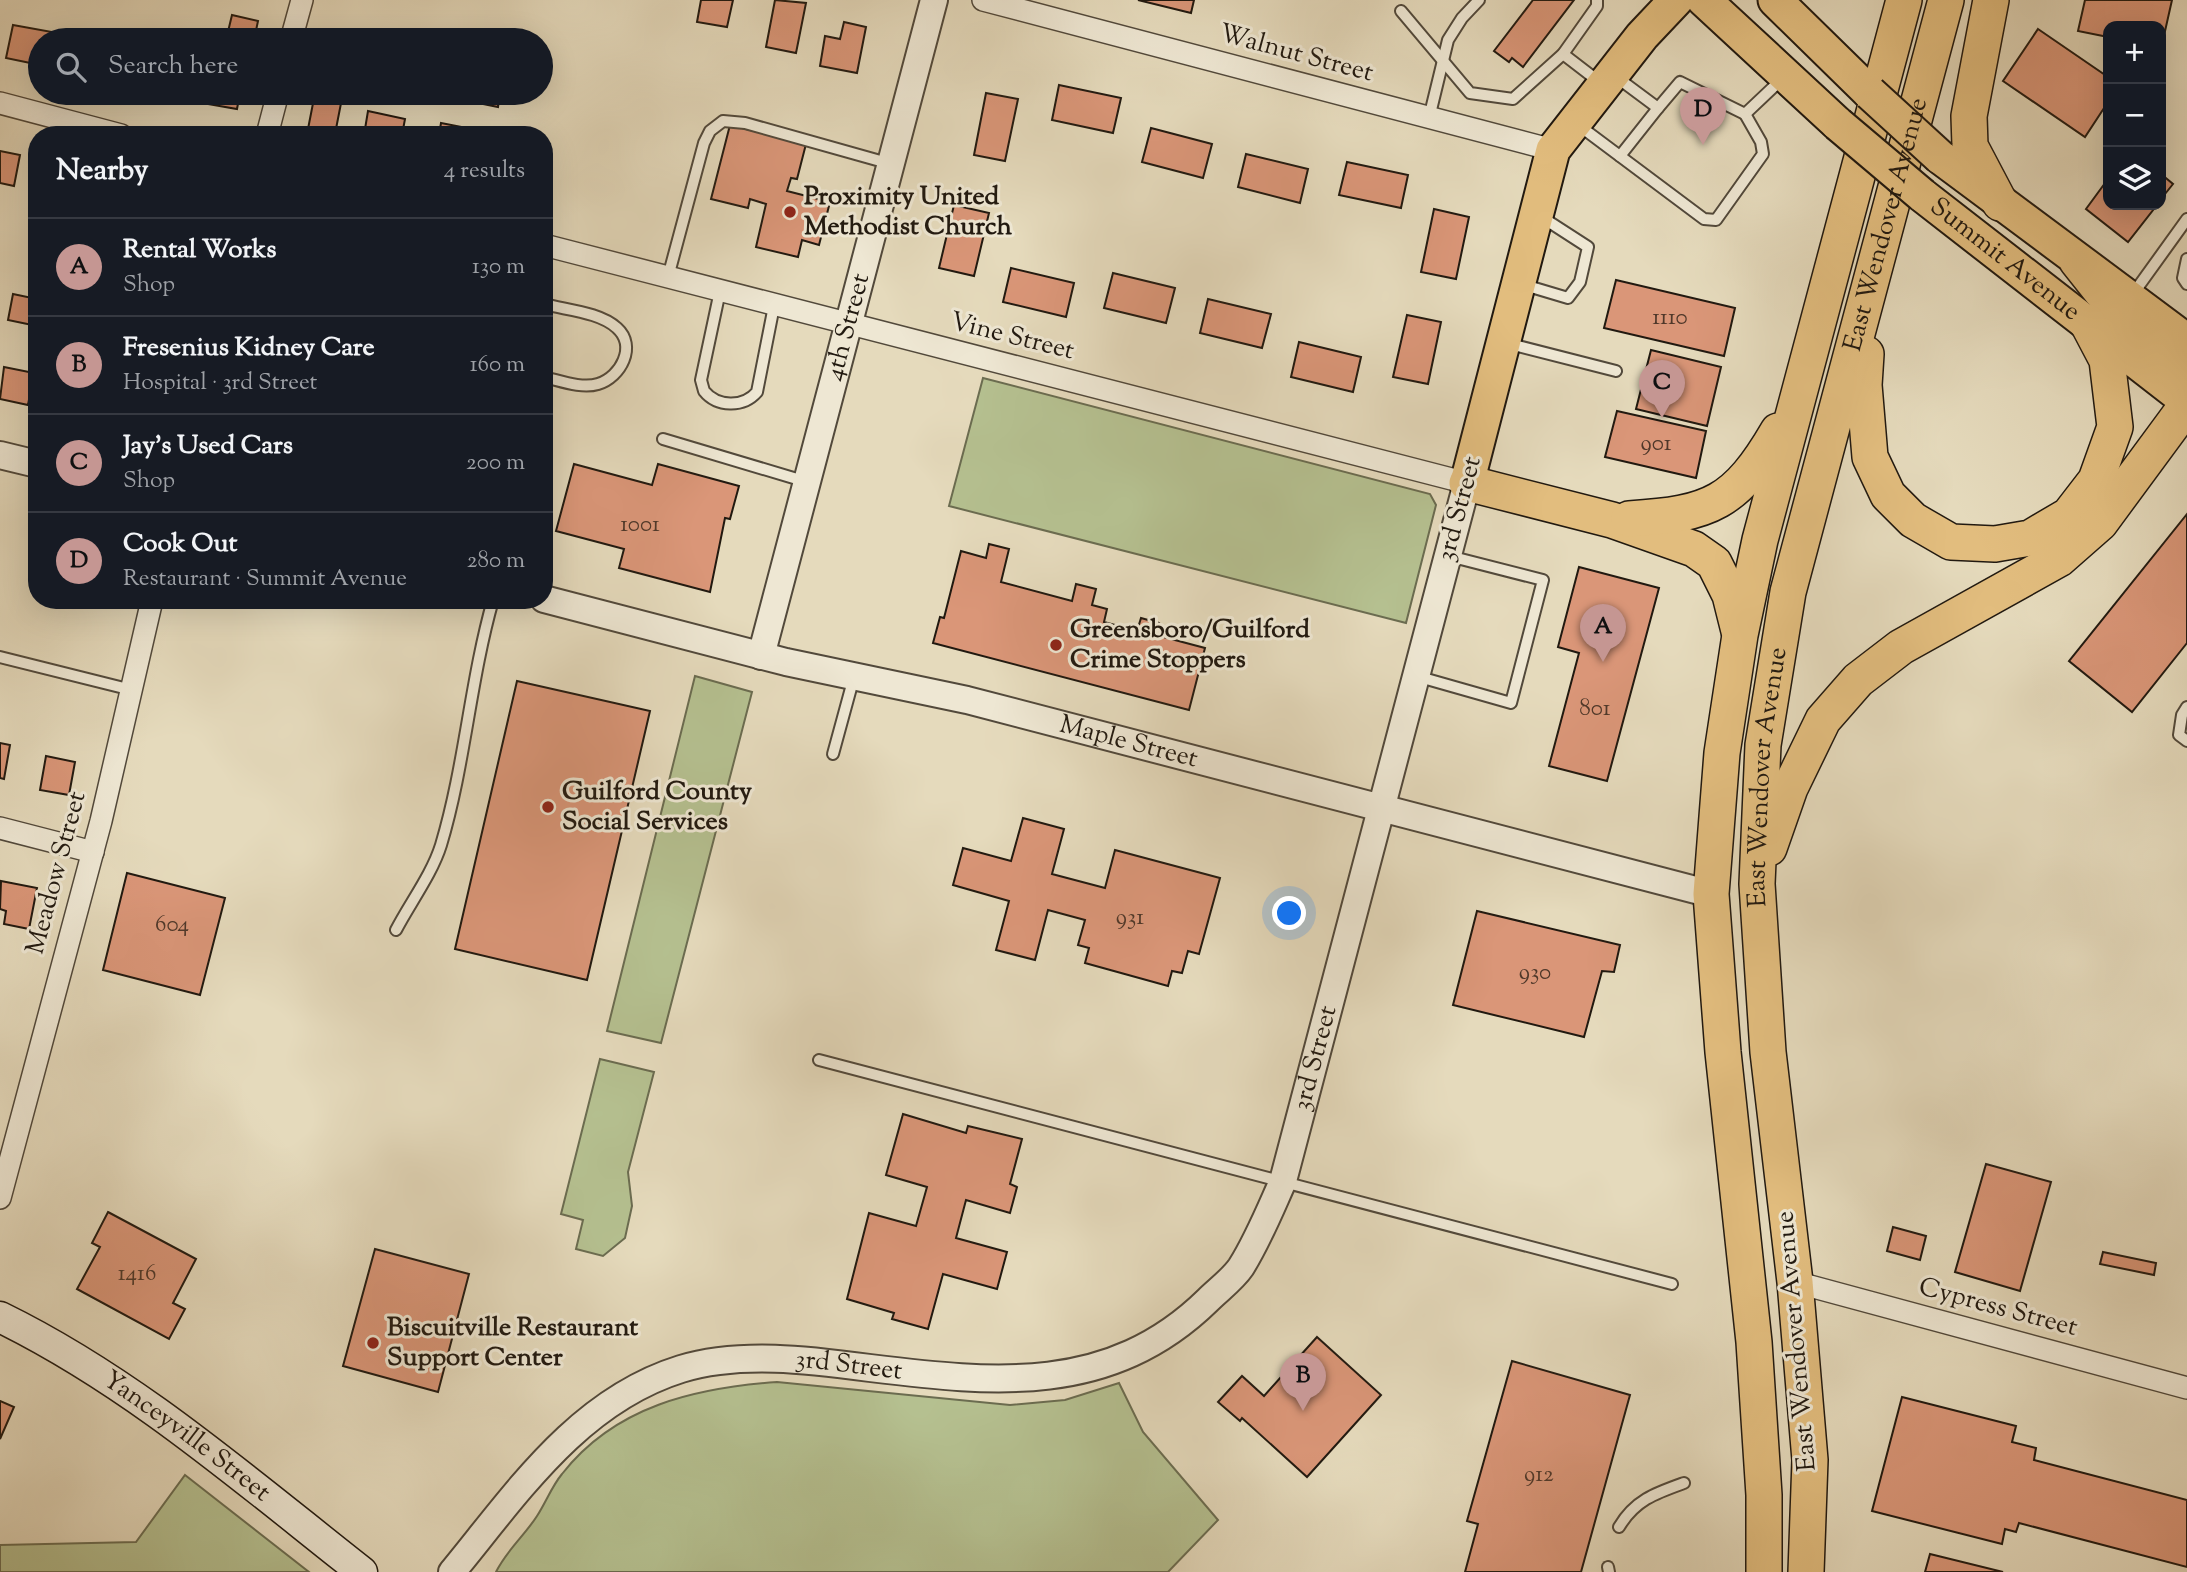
<!DOCTYPE html>
<meta charset="utf-8">
<style>
body{margin:0;font-family:"Sorts Mill Goudy",serif;background:#242831;color:#f1f3f6}
.controls{position:absolute;right:21px;top:21px;display:grid;overflow:hidden;border-radius:14px;box-shadow:0 7px 28px #0002}
.controls button{width:63px;height:63px;display:grid;place-items:center;padding:0;border:0;border-bottom:2px solid #363941;background:#171b24;color:#f1f3f6;font:35px sans-serif}
.you{position:absolute;left:1290px;top:914px;width:24px;height:24px;margin:-18px;border:5px solid #fff;border-radius:50%;background:#1a73e8;box-shadow:0 0 0 10px #1a73e833}
.badge{display:grid;place-items:center;width:46px;height:46px;border-radius:50%;background:#c59692;color:#111;font-size:23px;font-weight:700}
.pin{position:absolute;translate:-50% -58px;filter:drop-shadow(0 2px 4px #0008)}
.pin::after{content:'';position:absolute;top:37px;width:24px;height:21px;background:inherit;clip-path:polygon(0 0,100% 0,50% 100%)}
.list{margin:0;padding:0;list-style:none}
h2{display:flex;justify-content:space-between;align-items:center;height:91px;margin:0;padding:0 28px;font-size:30px}
h2 small{font-size:23px;font-weight:400;color:#9ea1a6}
.list li{display:grid;grid-template-columns:46px 1fr auto;gap:21px;align-items:center;box-sizing:border-box;height:98px;padding:0 28px;border-top:2px solid #363941}
.list b{display:block;font-size:26px;white-space:nowrap}
.list p{margin:0;font-size:23px;white-space:nowrap;color:#9ea1a6}
.list em{font-size:23px;font-style:normal;color:#9ea1a6}
.icon{flex:none;width:38px;height:38px;fill:none;stroke:currentColor;stroke-width:2;stroke-linecap:round;stroke-linejoin:round}
.map{position:relative;flex:none;width:2187px;height:1572px;overflow:hidden}
.search{position:absolute;background:#171b24;box-shadow:0 7px 28px #0002;left:28px;top:28px;width:525px;height:77px;display:flex;align-items:center;gap:18px;box-sizing:border-box;padding:0 24px;border-radius:38px;color:#9ea1a6;font-size:26px}
.panel{position:absolute;background:#171b24;box-shadow:0 7px 28px #0002;left:28px;top:126px;width:525px;height:483px;border-radius:28px}
.map>svg:first-child{display:block}
.green{fill:#b5c090;stroke:#6b6c50;stroke-width:2}
.building{fill:#da9678;stroke:#211910;stroke-width:2}
.lines{fill:none;stroke-linecap:round;stroke-linejoin:round}
.service-casing{stroke:#52493b;stroke-width:14}
.minor-casing{stroke:#52493b;stroke-width:24}
.tertiary-casing{stroke:#52493b;stroke-width:30}
.secondary-casing{stroke:#211910;stroke-width:33}
.primary-casing{stroke:#211910;stroke-width:37}
.trunk-casing{stroke:#211910;stroke-width:38}
.service{stroke:#eee7d3;stroke-width:10}
.minor{stroke:#eee7d3;stroke-width:21}
.tertiary{stroke:#eee7d3;stroke-width:26}
.secondary{stroke:#eee7d3;stroke-width:30}
.primary{stroke:#e2bd7e;stroke-width:33}
.trunk{stroke:#e2bd7e;stroke-width:35}
.primary-bridge-casing{stroke:#211910;stroke-width:37;stroke-linecap:butt}
.primary-bridge{stroke:#e2bd7e;stroke-width:33}
.poi-dot{fill:#8f2418;stroke:#eee7d3;stroke-width:2.5}
.labels{text-anchor:middle;dominant-baseline:central;stroke-width:6;stroke-linejoin:round;paint-order:stroke}
.number-label{font-size:23px;fill:#4f382a}
.street-label{font-size:26px;fill:#211910;stroke:#eee7d3}
.poi-label{font-size:26px;font-weight:bold;fill:#211910;stroke:#eee7d3;text-anchor:start}
</style>
<div class="map">
<svg width="2187" height="1572" viewBox="0 0 2187 1572">
<rect width="100%" height="100%" fill="#e5dabc"/>
<filter id="stains"><feTurbulence type="fractalNoise" baseFrequency=".00286" numOctaves="4"/><feColorMatrix values="0 0 0 0 .2 0 0 0 0 .09 0 0 0 0 .02 0 0 0 .5 -.17"/></filter>
<radialGradient id="worn" r=".72"><stop offset=".6" stop-color="#630" stop-opacity="0"/><stop offset="1" stop-color="#630" stop-opacity=".3"/></radialGradient>
<g class="green">
<polygon points="983,378 1430,494 1436,505 1406,623 949,506"/>
<polygon points="695,676 752,692 661,1043 607,1031"/>
<polygon points="600,1059 654,1072 628,1172 632,1206 625,1238 603,1256 576,1249 583,1220 561,1214"/>
<path d="M777,1382l233,23 55,-5 54,-17 24,49 75,88 -50,52h-672c10,-21 29,-37 41,-56 9,-14 15,-30 25,-42 53,-68 133,-86 215,-92z"/>
<polygon points="185,1475 309,1572 0,1572 0,1545 136,1542"/>
</g>
<g class="building">
<polygon points="701,0 733,0 727,27 697,22"/>
<polygon points="775,0 806,3 796,53 766,47"/>
<polygon points="1138,0 1194,0 1191,13"/>
<polygon points="1533,0 1574,0 1523,67 1512,58 1509,62 1494,51"/>
<polygon points="2085,0 2172,0 2161,49 2161,26 2108,26 2108,37 2078,31"/>
<polygon points="232,15 258,21 254,40 226,40"/>
<polygon points="844,22 866,27 857,73 820,66 825,36 840,39"/>
<polygon points="13,25 52,32 51,40 40,40 40,65 6,58"/>
<polygon points="2038,29 2108,77 2108,102 2085,137 2003,81"/>
<polygon points="1059,85 1121,98 1113,133 1052,120"/>
<polygon points="149,93 188,93 187,100"/>
<polygon points="204,93 240,93 237,109 202,103"/>
<polygon points="315,93 343,93 335,134 308,129"/>
<polygon points="480,93 500,93 498,107 478,103"/>
<polygon points="986,93 1018,99 1005,161 974,155"/>
<polygon points="368,111 405,119 402,135 364,135"/>
<polygon points="441,123 472,129 471,135 439,135"/>
<polygon points="730,125 806,144 797,179 791,178 787,191 830,202 819,245 802,240 798,257 756,247 766,204 750,199 748,208 711,199"/>
<polygon points="1151,128 1212,144 1203,178 1142,162"/>
<polygon points="0,151 20,155 14,186 0,183"/>
<polygon points="1246,154 1308,169 1300,203 1238,187"/>
<polygon points="1347,162 1408,175 1401,208 1339,195"/>
<polygon points="2161,174 2173,184 2161,199"/>
<polygon points="2108,179 2108,205 2157,205 2128,242 2086,209"/>
<polygon points="954,205 989,213 974,276 939,268"/>
<polygon points="1434,209 1469,217 1456,279 1421,272"/>
<polygon points="1011,268 1074,283 1066,317 1003,302"/>
<polygon points="1113,273 1175,288 1166,323 1104,308"/>
<polygon points="1616,280 1735,308 1724,356 1604,328"/>
<polygon points="13,294 37,299 37,326 8,320"/>
<polygon points="1208,299 1271,314 1262,348 1200,333"/>
<polygon points="1407,315 1441,322 1428,384 1393,377"/>
<polygon points="1299,342 1361,357 1353,392 1291,377"/>
<polygon points="1651,350 1721,367 1707,426 1636,409"/>
<polygon points="4,367 34,373 28,405 0,399"/>
<polygon points="1617,411 1706,431 1696,478 1605,457"/>
<polygon points="574,464 652,485 658,464 739,486 730,519 725,518 710,592 619,568 624,549 556,531"/>
<polygon points="2187,514 2187,643 2132,712 2069,661"/>
<polygon points="989,544 1009,549 1001,582 1072,601 1076,584 1096,589 1092,605 1107,609 1104,622 1137,631 1141,618 1159,623 1156,635 1205,648 1189,710 933,643 940,617 944,618 961,551 986,558"/>
<polygon points="1579,567 1659,588 1607,781 1549,766 1579,653 1558,647"/>
<polygon points="517,681 650,711 587,980 455,949"/>
<polygon points="0,743 10,745 4,779 0,778"/>
<polygon points="46,756 75,762 69,795 40,790"/>
<polygon points="1023,818 1064,829 1052,874 1105,888 1115,850 1220,878 1199,954 1188,951 1182,973 1172,971 1168,986 1085,963 1089,948 1078,945 1085,920 1048,910 1035,960 996,950 1009,901 953,885 963,848 1011,861"/>
<polygon points="127,873 225,898 200,995 103,970"/>
<polygon points="1,881 37,888 29,929 4,924 6,911 0,909"/>
<polygon points="1477,911 1620,945 1614,972 1602,971 1584,1037 1453,1005"/>
<polygon points="903,1114 966,1133 968,1126 1022,1139 1010,1184 1017,1187 1010,1213 966,1200 956,1238 1007,1252 997,1289 943,1274 928,1329 892,1319 894,1313 847,1299 869,1213 916,1226 927,1187 886,1175"/>
<polygon points="1986,1164 2051,1182 2020,1291 1955,1272"/>
<polygon points="108,1212 196,1259 173,1303 185,1309 169,1339 77,1289 100,1247 92,1243"/>
<polygon points="1893,1227 1926,1236 1920,1260 1887,1251"/>
<polygon points="375,1249 469,1274 438,1392 343,1366"/>
<polygon points="2103,1252 2156,1263 2154,1275 2100,1264"/>
<polygon points="1317,1337 1381,1395 1307,1477 1242,1418 1240,1421 1218,1402 1242,1376 1264,1396"/>
<polygon points="1512,1361 1630,1395 1581,1572 1465,1572 1478,1524 1467,1521"/>
<polygon points="1902,1397 2016,1426 2012,1442 2036,1448 2034,1460 2187,1500 2187,1567 2019,1523 2016,1532 2005,1529 2002,1544 1872,1511"/>
<polygon points="0,1401 14,1407 0,1439"/>
<polygon points="1930,1554 2003,1572 1925,1572"/>
</g>
<g class="lines">
<g class="service-casing">
<g id="service">
<polyline points="1401,11 1470,93 1513,99 1563,54 1597,6 1597,0"/>
<polyline points="1563,54 1602,84"/>
<polyline points="1615,76 1658,108 1680,82 1745,114 1782,79"/>
<polyline points="1429,118 1448,40 1462,18 1479,0"/>
<polyline points="1577,124 1704,219 1716,220 1763,154 1761,142 1745,114"/>
<polyline points="1620,156 1658,108"/>
<polyline points="2187,259 2183,278 2187,284"/>
<polyline points="668,277 704,143 710,131 723,121 745,123 891,164"/>
<polyline points="1521,284 1568,298 1580,282 1588,247 1540,216"/>
<path d="M720,291l-19,89 3,11c13,16 39,17 53,1l17,-86"/>
<polyline points="2133,294 2187,219"/>
<path d="M544,304c22,6 56,8 73,24 20,18 4,49 -19,56 -16,5 -37,-3 -54,-7"/>
<polyline points="1506,343 1616,371"/>
<polyline points="663,439 807,482"/>
<polyline points="0,657 132,690"/>
<polyline points="1416,676 1511,703 1543,580 1449,556"/>
<polyline points="2187,707 2182,715 2179,735 2187,741"/>
<polyline points="833,754 854,677"/>
<path d="M396,930c14,-27 36,-56 45,-85 24,-80 29,-164 52,-245"/>
<polyline points="819,1060 1672,1284"/>
<path d="M1619,1527c16,-27 37,-34 65,-44"/>
<polyline points="1608,1567 1609,1572"/>
</g>
</g>
<g class="minor-casing">
<g id="minor">
<polyline points="983,0 1553,150"/>
<polyline points="291,40 302,0"/>
<polyline points="0,103 121,135"/>
<polyline points="267,135 278,93"/>
<polyline points="544,245 1467,483"/>
<polyline points="0,828 93,852"/>
<polyline points="0,1198 101,821 152,600"/>
<polyline points="1795,1282 2187,1388"/>
</g>
</g>
<g class="tertiary-casing">
<g id="tertiary">
<polyline points="0,455 37,464"/>
<path id="s1" d="M544,599l242,63 181,38 744,194"/>
<path id="s2" d="M761,656l173,-656"/>
<path id="s3" d="M452,1572c65,-79 126,-171 229,-203 59,-18 129,-9 189,-1 124,15 240,28 338,-68 10,-10 25,-21 33,-33 17,-27 29,-57 42,-86l184,-698"/>
</g>
</g>
<g class="secondary-casing">
<g id="secondary">
<path id="s4" d="M0,1317c133,65 246,164 362,255"/>
</g>
</g>
<g class="primary-casing">
<g id="primary">
<polyline points="1704,0 1838,124"/>
<polyline points="1775,0 1870,93"/>
<polyline points="1940,157 2187,341"/>
<path id="s5" d="M1922,195l265,206"/>
<polyline points="1467,483 1553,150 1642,36 1676,0"/>
</g>
</g>
<g class="trunk-casing">
<g id="trunk">
<polyline points="1991,0 1969,116 1970,146 2000,203"/>
<polyline points="2077,261 2100,290 2176,368 2187,397"/>
<polyline points="1866,354 1864,385 1870,457 1888,495 1913,520 1951,542 1995,544 2030,538 2069,515 2096,480 2115,427 2107,360 2087,322"/>
<polyline points="1467,483 1612,520 1694,549 1714,563 1730,595 1739,631"/>
<path d="M1629,519c82,-5 107,-16 149,-88"/>
<polyline points="1769,848 1790,788 1823,720 1858,680 1901,647 2059,559 2100,523 2187,405"/>
<polyline points="1764,1572 1764,1495 1754,1342 1723,1052 1711,894 1722,753 1740,635 1760,540 1904,0"/>
<path id="s6" d="M1806,1572l4,-112 -15,-178 -27,-230 -11,-168 6,-139 25,-153 158,-592"/>
</g>
</g>
<use href="#service" class="service"/>
<use href="#minor" class="minor"/>
<use href="#tertiary" class="tertiary"/>
<use href="#secondary" class="secondary"/>
<use href="#primary" class="primary"/>
<use href="#trunk" class="trunk"/>
<g class="primary-bridge-casing">
<g id="primary-bridge">
<polyline points="1870,93 1940,157"/>
<polyline points="1838,124 1922,195"/>
</g>
</g>
<use href="#primary-bridge" class="primary-bridge"/>
</g>
<g class="poi-dot">
<circle cx="790" cy="212" r="7"/>
<circle cx="1056" cy="645" r="7"/>
<circle cx="548" cy="807" r="7"/>
<circle cx="373" cy="1343" r="7"/>
</g>
<g class="labels">
<g class="number-label">
<text x="1670" y="318">1110</text>
<text x="1656" y="444">901</text>
<text x="640" y="525">1001</text>
<text x="1595" y="709">801</text>
<text x="1130" y="918">931</text>
<text x="172" y="925">604</text>
<text x="1535" y="973">930</text>
<text x="137" y="1274">1416</text>
<text x="1539" y="1475">912</text>
</g>
<g class="street-label">
<text transform="translate(1296 54) rotate(15)">Walnut Street</text>
<text stroke="none"><textPath href="#s6" startOffset="1365">East Wendover Avenue</textPath></text>
<text stroke="none"><textPath href="#s5" startOffset="105">Summit Avenue</textPath></text>
<text stroke="none"><textPath href="#s2" startOffset="340">4th Street</textPath></text>
<text transform="translate(1012 337) rotate(14)">Vine Street</text>
<text transform="translate(1460 509) rotate(-75)">3rd Street</text>
<text stroke="none"><textPath href="#s1" startOffset="602">Maple Street</textPath></text>
<text stroke="none"><textPath href="#s6" startOffset="798">East Wendover Avenue</textPath></text>
<text transform="translate(57 873) rotate(-75)">Meadow Street</text>
<text stroke="none"><textPath href="#s3" startOffset="1130">3rd Street</textPath></text>
<text transform="translate(1998 1308) rotate(15)">Cypress Street</text>
<text transform="translate(1797 1341) rotate(-95)">East Wendover Avenue</text>
<text stroke="none"><textPath href="#s3" startOffset="480">3rd Street</textPath></text>
<text stroke="none"><textPath href="#s4" startOffset="222">Yanceyville Street</textPath></text>
</g>
<g class="poi-label">
<text x="804" y="197">Proximity United<tspan x="804" dy="30">Methodist Church</tspan></text>
<text x="1070" y="630">Greensboro/Guilford<tspan x="1070" dy="30">Crime Stoppers</tspan></text>
<text x="562" y="792">Guilford County<tspan x="562" dy="30">Social Services</tspan></text>
<text x="387" y="1328">Biscuitville Restaurant<tspan x="387" dy="30">Support Center</tspan></text>
</g>
</g>
<rect width="100%" height="100%" filter="url(#stains)"/>
<rect width="100%" height="100%" fill="url(#worn)"/>
</svg>
<div class="controls">
<button>+</button>
<button>−</button>
<button><svg class="icon" aria-label="layers" viewBox="0 0 24 24"><path d="M12 4l9 5-9 5-9-5zM3 14l9 5 9-5"/></svg></button>
</div>
<div class="you"></div>
<div class="pin badge" style="left:1603px;top:662px">A</div>
<div class="pin badge" style="left:1303px;top:1411px">B</div>
<div class="pin badge" style="left:1662px;top:418px">C</div>
<div class="pin badge" style="left:1703px;top:145px">D</div>
<div class="search"><svg class="icon" aria-label="search" viewBox="0 0 24 24"><circle cx="10" cy="10" r="6"/><path d="M15 15l6 6"/></svg>Search here</div>
<section class="panel">
<h2>Nearby<small>4 results</small></h2>
<ul class="list">
<li><span class="badge">A</span><div><b>Rental Works</b><p>Shop</p></div><em>130 m</em></li>
<li><span class="badge">B</span><div><b>Fresenius Kidney Care</b><p>Hospital · 3rd Street</p></div><em>160 m</em></li>
<li><span class="badge">C</span><div><b>Jay's Used Cars</b><p>Shop</p></div><em>200 m</em></li>
<li><span class="badge">D</span><div><b>Cook Out</b><p>Restaurant · Summit Avenue</p></div><em>280 m</em></li>
</ul>
</section>
</div>
